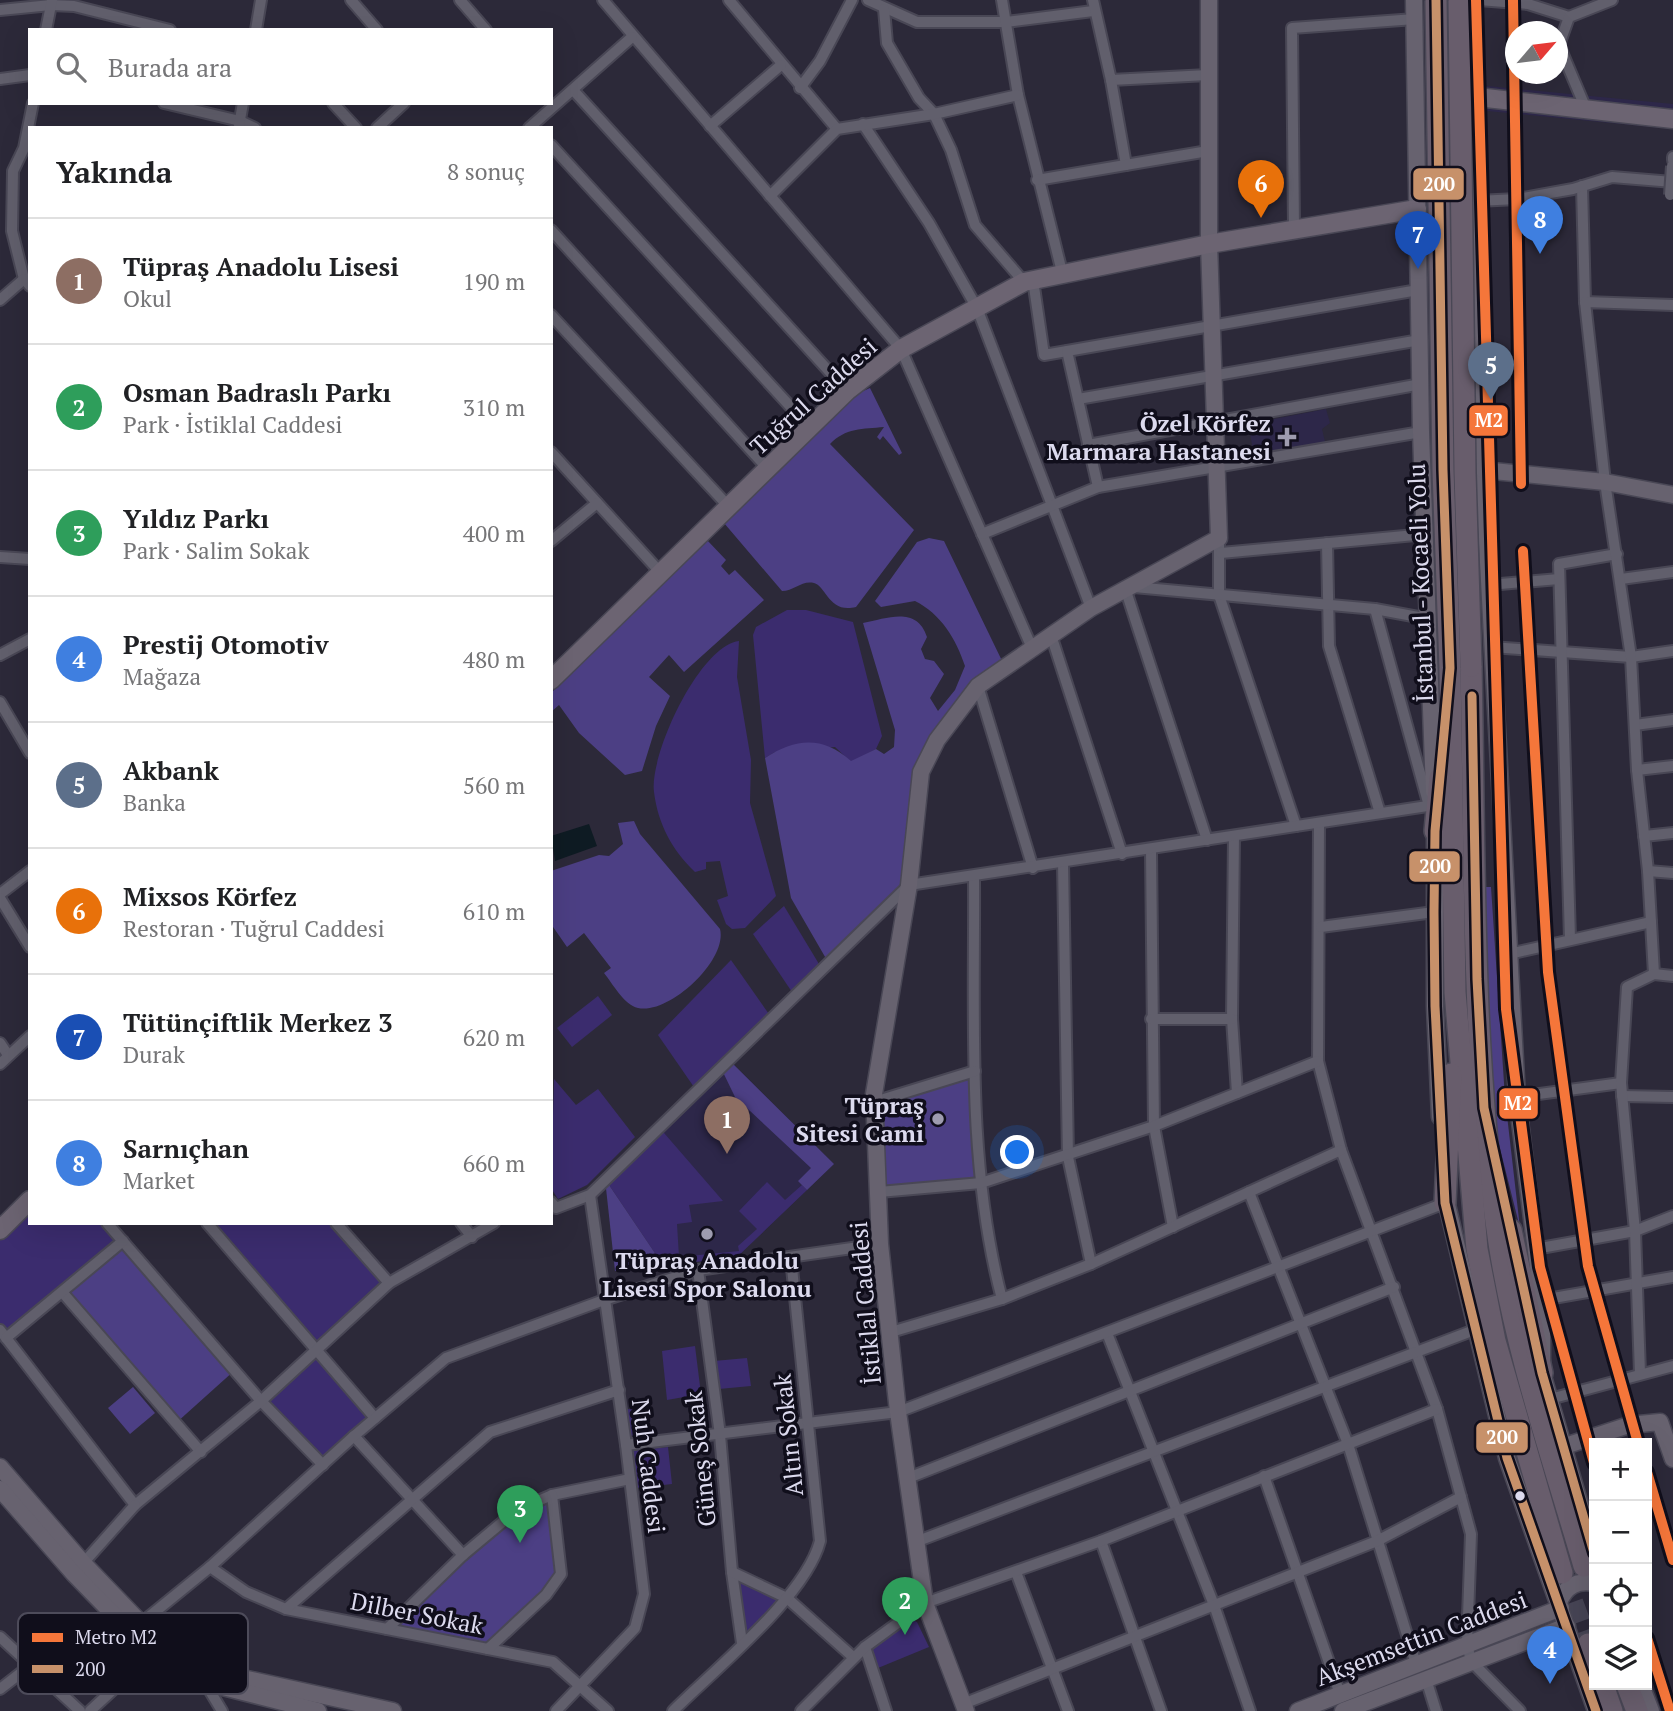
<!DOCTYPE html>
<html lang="tr">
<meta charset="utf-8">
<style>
body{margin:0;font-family:"PT Serif",serif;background:#f6f6f6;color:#202124}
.controls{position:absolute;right:21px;bottom:21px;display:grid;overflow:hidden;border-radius:0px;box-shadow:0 7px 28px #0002}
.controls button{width:63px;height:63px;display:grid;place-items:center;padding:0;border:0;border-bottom:2px solid #e0e0e0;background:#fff;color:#202124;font:35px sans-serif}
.compass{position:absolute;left:1505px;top:21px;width:63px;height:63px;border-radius:50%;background:#fff;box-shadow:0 7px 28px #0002;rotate:62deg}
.you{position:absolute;left:1018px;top:1153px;width:24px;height:24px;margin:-18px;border:5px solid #fff;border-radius:50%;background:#1a73e8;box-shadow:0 0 0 10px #1a73e833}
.badge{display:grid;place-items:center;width:46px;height:46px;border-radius:50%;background:#595863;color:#fff;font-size:23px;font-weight:700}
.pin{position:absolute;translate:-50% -58px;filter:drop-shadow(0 2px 4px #0008)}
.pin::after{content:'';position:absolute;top:37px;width:24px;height:21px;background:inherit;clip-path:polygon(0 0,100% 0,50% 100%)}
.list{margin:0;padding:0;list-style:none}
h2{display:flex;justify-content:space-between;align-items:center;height:91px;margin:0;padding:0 28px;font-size:30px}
h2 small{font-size:23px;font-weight:400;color:#757577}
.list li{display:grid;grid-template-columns:46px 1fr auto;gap:21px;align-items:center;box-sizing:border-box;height:126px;padding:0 28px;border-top:2px solid #e0e0e0}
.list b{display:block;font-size:26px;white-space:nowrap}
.list p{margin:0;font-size:23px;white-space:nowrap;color:#757577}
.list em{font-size:23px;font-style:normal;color:#757577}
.icon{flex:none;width:38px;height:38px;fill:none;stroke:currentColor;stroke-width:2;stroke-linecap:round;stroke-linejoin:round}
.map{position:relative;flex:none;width:1673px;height:1711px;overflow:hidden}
.search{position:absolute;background:#fff;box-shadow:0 7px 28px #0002;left:28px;top:28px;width:525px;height:77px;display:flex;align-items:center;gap:18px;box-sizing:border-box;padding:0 24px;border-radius:0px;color:#757577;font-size:26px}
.panel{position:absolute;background:#fff;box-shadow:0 7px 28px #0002;left:28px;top:126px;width:525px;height:1099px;border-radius:0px}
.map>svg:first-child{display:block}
.built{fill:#2d2749}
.green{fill:#3b2c6e}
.forest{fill:#4c3f84}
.water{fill:#0e1b23}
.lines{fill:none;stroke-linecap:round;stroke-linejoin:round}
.highway-tunnel{stroke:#464454;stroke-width:21;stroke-dasharray:21 10;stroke-linecap:butt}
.street-casing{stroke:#494755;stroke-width:14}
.secondary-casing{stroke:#494755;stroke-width:19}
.primary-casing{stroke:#494755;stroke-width:21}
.highway-casing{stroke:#494755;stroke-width:24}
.street{stroke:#615f6c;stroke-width:10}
.secondary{stroke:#67626f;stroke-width:16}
.primary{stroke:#6c6472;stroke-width:18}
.highway{stroke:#685d6c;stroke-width:21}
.street-bridge-casing{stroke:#494755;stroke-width:14;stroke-linecap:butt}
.highway-bridge-casing{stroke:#494755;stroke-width:24;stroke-linecap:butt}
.street-bridge{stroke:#615f6c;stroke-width:10}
.highway-bridge{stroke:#685d6c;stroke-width:21}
.bus-1-casing{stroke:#100e1b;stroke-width:14}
.bus-1{stroke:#c7916a;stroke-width:9}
.metro-1-casing{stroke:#100e1b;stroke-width:16}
.metro-1{stroke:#f5763a;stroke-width:10}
.poi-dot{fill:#9e9caf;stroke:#100e1b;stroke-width:2.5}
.bus-dot{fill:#dcdaee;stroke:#100e1b;stroke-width:2.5}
.labels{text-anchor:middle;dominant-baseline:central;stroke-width:7;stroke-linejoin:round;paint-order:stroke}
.street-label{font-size:24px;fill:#dcdaee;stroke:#100e1b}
.poi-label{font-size:24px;font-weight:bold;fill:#dcdaee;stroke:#100e1b;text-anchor:end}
.key{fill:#100e1b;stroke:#4d4b5a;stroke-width:2}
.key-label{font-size:19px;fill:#dcdaee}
.line-badge{stroke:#100e1b;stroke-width:2.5}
.badge-label{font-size:19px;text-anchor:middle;font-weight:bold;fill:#fff}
</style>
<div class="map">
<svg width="1673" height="1711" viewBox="0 0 1673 1711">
<rect width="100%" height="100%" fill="#2c2939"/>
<g class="built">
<polygon points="1477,85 1673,104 1673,129 1477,110"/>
<polygon points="1326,409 1330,423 1322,429 1326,446 1255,460 1248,424"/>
<polygon points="728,1059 834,1164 736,1258 663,1265 640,1143"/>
</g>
<g class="green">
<polygon points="787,610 806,610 853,622 882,736 876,749 851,762 835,747 775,752 765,758 753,635 756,627"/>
<path d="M739,641l-2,36 14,83 -1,43 26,93 -31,32 -13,1 -6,-5 -9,-24 11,-4 -8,-35 -14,1v7l-11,3c-23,-22 -37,-48 -41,-80 -5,-36 45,-146 85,-151z"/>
<polygon points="784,906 822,969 794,995 753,934"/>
<polygon points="731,960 771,1017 696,1090 658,1035"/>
<polygon points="598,996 612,1015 572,1047 557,1028"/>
<polygon points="554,1079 576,1105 598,1089 635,1137 587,1185 558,1199 551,1188"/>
<polygon points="658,1126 723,1201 689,1205 692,1222 677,1224 679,1257 739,1251 738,1246 757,1229 739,1211 767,1182 785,1200 802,1185 807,1190 736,1258 663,1265 605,1179"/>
<polygon points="30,1200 30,1223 107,1223 123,1241 6,1338 0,1330 0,1230"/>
<polygon points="207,1223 336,1223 389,1283 317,1348 375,1418 323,1465 261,1401 316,1348"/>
<polygon points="695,1346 701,1394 667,1400 662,1351"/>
<polygon points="747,1358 751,1386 719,1389 714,1361"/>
<polygon points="625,1409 645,1410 647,1433 629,1436"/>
<polygon points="668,1447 672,1484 637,1488 632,1451"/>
<polygon points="732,1572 787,1598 742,1643"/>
<polygon points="908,1618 917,1622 929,1647 878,1668 870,1647"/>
</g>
<g class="forest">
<path d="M870,388l32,65 -3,2 -16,-19 -3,4 -3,-3 7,-10c-21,2 -39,1 -54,17l84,86 -58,77c-27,7 -30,-21 -42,-24 -12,-3 -20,8 -32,8l-58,-68 128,-127z"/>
<path d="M929,538l15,3 61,126 -27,19 -57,85 -12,114 -81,77 -37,-64 -26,-140c31,-20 58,-22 86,3l25,-12 8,5 10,-7 1,-17 -32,-107c25,-5 54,-17 64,14l-6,12 4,10 9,2 10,13 -14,24 8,13 17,-21 10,-24c-9,-27 -24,-52 -50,-65l-34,6 -6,-6 42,-59z"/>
<polygon points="707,540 726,560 721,566 729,575 735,570 764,600 684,672 669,655 649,677 670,696 656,726 642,771 625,775 579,733 559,705 551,712 551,693"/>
<path d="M634,821l6,13 80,95c8,31 -51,86 -82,79 -14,-3 -25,-24 -34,-35l7,-5 -27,-35 -17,14 -16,-23v-53l48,-16 10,1 14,-12 -5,-21z"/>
<polygon points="1478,887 1491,887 1505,1098 1520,1228 1489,1105"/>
<polygon points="728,1059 834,1164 807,1190 798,1181 811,1168 735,1097 720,1066"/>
<polygon points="975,1071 981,1183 879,1192 874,1102"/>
<polygon points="605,1179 663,1265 615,1271"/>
<polygon points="123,1241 235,1370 176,1423 63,1293"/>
<polygon points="133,1387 155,1413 130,1434 108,1408"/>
<polygon points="552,1495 561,1574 488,1649 387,1629 517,1510"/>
</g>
<polygon class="water" points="589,824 597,846 555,861 551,836"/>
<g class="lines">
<polyline class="highway-tunnel" points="1562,1573 1588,1644"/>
<g class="street-casing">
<g id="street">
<polyline points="351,0 377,30"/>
<polyline points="460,0 486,30"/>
<polyline points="603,0 901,349 1032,648"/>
<polyline points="729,0 837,129"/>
<polyline points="868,0 917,22 1006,22 1093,11"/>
<polyline points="1002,0 1018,95 1062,272"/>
<polyline points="1093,0 1111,80 1208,75"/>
<polyline points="1479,0 1528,4 1569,17"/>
<polyline points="884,9 887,43 919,98 934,114 951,150 975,225 1024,282"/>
<polyline points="0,10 51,5 74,6 170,30"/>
<polyline points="46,30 52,0"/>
<polyline points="256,30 261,0"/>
<polyline points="0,79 30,75"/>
<polyline points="1111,80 1126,165"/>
<polyline points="800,88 820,61 852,0"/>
<polyline points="574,91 847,391"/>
<polyline points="164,103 240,121 255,128"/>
<polyline points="333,103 356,128"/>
<polyline points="1586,109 1559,45 1569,17 1612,0"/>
<polyline points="863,124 929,223 977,308 1091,608"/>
<polyline points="239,125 243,103"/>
<polyline points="710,126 781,65"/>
<polyline points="377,128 404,103"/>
<polyline points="529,128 632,37"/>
<polyline points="551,145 810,428"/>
<polyline points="1673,160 1673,157"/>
<polyline points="1037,180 1208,151"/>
<polyline points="1582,186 1585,302"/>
<polyline points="770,196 837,129 934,114 1018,95"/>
<polyline points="1477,201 1517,199 1573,189 1612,177 1673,182"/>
<polyline points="1294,228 1292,28 1415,19"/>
<polyline points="551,230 768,469"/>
<polyline points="1033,280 1044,355 1067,351"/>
<polyline points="30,286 24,279 12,231 13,171 24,148 33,103"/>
<polyline points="0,300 24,279"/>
<polyline points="551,315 729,507"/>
<polyline points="1078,399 1420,340"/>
<polyline points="1088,445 1421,384"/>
<polyline points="551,452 660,572"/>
<polyline points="1098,487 1067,351 1418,290"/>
<polyline points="982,534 1098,487 1421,432"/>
<polyline points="1219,538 1219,595 1296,826"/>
<polyline points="551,541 597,503"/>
<polyline points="1327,543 1329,646 1380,813"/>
<polyline points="1221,553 1426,534"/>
<polyline points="0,557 30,559"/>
<polyline points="1621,579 1673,572"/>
<polyline points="1489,585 1559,579"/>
<polyline points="1134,587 1375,609 1429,619"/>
<polyline points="1126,591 1207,840"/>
<polyline points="1375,609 1429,806"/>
<polyline points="1051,635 1122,854"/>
<polyline points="1491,647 1631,657 1673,651"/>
<polyline points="0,655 30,639"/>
<polyline points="978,686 1033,868"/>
<polyline points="0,702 30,753"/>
<polyline points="1635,725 1673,720"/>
<polyline points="1637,770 1673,766"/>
<polyline points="1319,823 1318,1061 1341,1150 1437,1409 1471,1534 1467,1644 1471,1661 1520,1711"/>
<polyline points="1234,836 1232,1019 1237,1093"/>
<polyline points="1644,836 1673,833"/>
<polyline points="1151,851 1154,1126 1173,1227"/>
<polyline points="1063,863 1068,1157 1091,1264"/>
<polyline points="1648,871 1673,873"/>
<path d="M974,877c1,140 -8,286 28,422"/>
<polyline points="0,894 30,871"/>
<polyline points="0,898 30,947"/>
<polyline points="1321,927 1434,912"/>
<polyline points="1570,939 1559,564 1617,554"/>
<polyline points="1509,954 1651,922"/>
<polyline points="1654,974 1648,871 1637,770 1631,657 1605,482 1585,302 1673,305"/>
<polyline points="1151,1019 1232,1019"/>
<polyline points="0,1043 8,1055"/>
<polyline points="0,1064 30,1036"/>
<polyline points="1622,1096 1673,1097"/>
<polyline points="1517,1097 1621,1083"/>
<polyline points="874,1102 975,1071"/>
<polyline points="879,1192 981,1183 1154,1126 1318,1061"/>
<polyline points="1249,1192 1348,1444 1416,1664"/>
<polyline points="551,1202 556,1208 590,1195 909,885 1434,805"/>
<polyline points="107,1223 261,1401 323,1465"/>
<polyline points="207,1223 375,1418"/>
<polyline points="336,1223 389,1283"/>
<polyline points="461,1223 472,1237"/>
<polyline points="1535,1249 1635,1231 1673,1216"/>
<polyline points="698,1270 720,1435 732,1572 742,1643"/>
<polyline points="63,1293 201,1452"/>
<polyline points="1542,1300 1673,1277"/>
<polyline points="0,1330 135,1505 261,1401 389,1283 494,1223"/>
<polyline points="891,1332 1002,1299 1091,1264 1341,1150"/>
<polyline points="1107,1333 1214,1605 1250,1711"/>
<polyline points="6,1338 123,1241"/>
<polyline points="1640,1373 1635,1231 1621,1083 1627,987 1654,974 1673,976"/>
<polyline points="1550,1399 1673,1366"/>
<polyline points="354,1436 463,1555"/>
<polyline points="626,1445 898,1412 1445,1203"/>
<polyline points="1264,1476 1340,1694"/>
<polyline points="908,1478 1394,1287"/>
<polyline points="918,1541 1477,1329"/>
<polyline points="1101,1541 1161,1711"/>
<polyline points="210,1567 246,1592 286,1609 553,1662 608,1711"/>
<polyline points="79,1568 135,1505"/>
<polyline points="732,1572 787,1598 853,1657"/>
<polyline points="1016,1572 1068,1711"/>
<polyline points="286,1609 490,1432 619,1390"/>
<polyline points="140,1624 210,1567 354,1436 446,1358 604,1300 698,1270 880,1244"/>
<polyline points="387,1629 463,1555 517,1510 552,1495 630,1479"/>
<polyline points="0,1637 80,1711"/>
<polyline points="865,1647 886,1711"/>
<polyline points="488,1649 546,1595 561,1574 552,1495"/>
<polyline points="1426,1679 1436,1711"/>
<polyline points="204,1681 222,1711"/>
<polyline points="0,1689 31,1665"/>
<polyline points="963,1704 1377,1541 1461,1497"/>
<polyline points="90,1711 154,1652"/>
<polyline points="556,1711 635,1628 644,1594 626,1445 590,1195"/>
<path d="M673,1711c42,-42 133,-115 147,-170l-29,-283"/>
<polyline points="801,1711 865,1647 925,1603 1101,1541 1437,1409"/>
</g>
</g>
<g class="secondary-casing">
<g id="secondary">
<polyline points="1414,0 1421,432 1434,792"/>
<polyline points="1474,0 1483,470 1517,1097 1542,1300 1542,1373 1594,1553"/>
<polyline points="1483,470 1605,482 1673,495"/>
<polyline points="1435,821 1435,1006 1440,1117"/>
<polyline points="1444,1192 1507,1458 1596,1711"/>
<polyline points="1562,1447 1629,1425 1660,1422 1673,1459"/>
<polyline points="0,1467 84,1564 161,1644 206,1670 393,1711"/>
<polyline points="0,1489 74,1574 152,1654 203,1682 318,1711"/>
<path d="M1559,1602c7,-16 18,-22 35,-19"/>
<polyline points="1641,1685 1651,1711"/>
<polyline points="966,1711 925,1603 898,1412 880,1244 874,1094 909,885 921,772 937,740 978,686 1091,608 1219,538 1209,244 1209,0"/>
<polyline points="1298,1711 1561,1608"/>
<polyline points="1343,1711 1567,1626"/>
</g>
</g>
<g class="primary-casing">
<g id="primary">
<polyline points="1477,97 1673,119"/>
<polyline points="551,680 847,391 901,349 1024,282 1209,244 1417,209"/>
<polyline points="0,1230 30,1200"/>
</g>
</g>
<g class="highway-casing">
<g id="highway">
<path d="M1471,666c4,192 0,387 28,577 17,110 54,217 85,323"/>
<polyline points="1450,668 1455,992 1477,1249 1495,1341 1562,1573"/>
<polyline points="1435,831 1440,778"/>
<polyline points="1445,1203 1451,1074"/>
<polyline points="1511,1230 1542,1373"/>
<polyline points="1588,1644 1594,1660"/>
<polyline points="1603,1685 1612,1711"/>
<polyline points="1627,1685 1637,1711"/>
</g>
</g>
<use href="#street" class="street"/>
<use href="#secondary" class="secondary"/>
<use href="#primary" class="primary"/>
<use href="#highway" class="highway"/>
<g class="street-bridge-casing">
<polyline id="street-bridge" points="1670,195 1672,166"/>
</g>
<g class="highway-bridge-casing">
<g id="highway-bridge">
<polyline points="1436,0 1443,470 1450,668"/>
<polyline points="1459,0 1465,473 1471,666"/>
</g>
</g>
<use href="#street-bridge" class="street-bridge"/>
<use href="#highway-bridge" class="highway-bridge"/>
<g class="bus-1-casing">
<g id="bus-1">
<polyline points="1436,0 1443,470 1450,668 1435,831 1434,912 1435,1006 1445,1203 1507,1458 1596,1711"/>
<polyline points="1472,696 1477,979 1484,1108 1542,1373 1594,1553"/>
</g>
</g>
<use href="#bus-1" class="bus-1"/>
<g class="metro-1-casing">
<g id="metro-1">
<polyline points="1476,0 1506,1009 1540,1267 1594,1463"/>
<polyline points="1513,0 1521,484"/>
<polyline points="1523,551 1548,972 1588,1266 1638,1443"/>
<polyline points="1647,1472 1673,1560"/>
<polyline points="1647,1638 1670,1711"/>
</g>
</g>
<use href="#metro-1" class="metro-1"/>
</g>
<g class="poi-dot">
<path d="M1283.5 426.5h7v7h7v7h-7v7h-7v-7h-7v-7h7z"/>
<circle cx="938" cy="1119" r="7"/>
<circle cx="707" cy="1234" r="7"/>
</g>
<circle class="bus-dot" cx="1520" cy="1496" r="6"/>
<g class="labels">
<g class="street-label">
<text transform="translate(813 396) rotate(-42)">Tuğrul Caddesi</text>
<text transform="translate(1420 583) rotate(-92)">İstanbul - Kocaeli Yolu</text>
<text transform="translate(865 1303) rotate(-95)">İstiklal Caddesi</text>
<text transform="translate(788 1435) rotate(-96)">Altın Sokak</text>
<text transform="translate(700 1459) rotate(-96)">Güneş Sokak</text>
<text transform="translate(649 1466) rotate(83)">Nuh Caddesi</text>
<text transform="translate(417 1613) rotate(11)">Dilber Sokak</text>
<text transform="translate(1421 1638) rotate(-21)">Akşemsettin Caddesi</text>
</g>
<g class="poi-label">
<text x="1271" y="423">Özel Körfez<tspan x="1271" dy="28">Marmara Hastanesi</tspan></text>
<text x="924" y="1105">Tüpraş<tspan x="924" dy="28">Sitesi Cami</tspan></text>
<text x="707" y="1260" text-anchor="middle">Tüpraş Anadolu<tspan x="707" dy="28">Lisesi Spor Salonu</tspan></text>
</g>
</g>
<rect x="18" y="1613" width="230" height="81" rx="10" class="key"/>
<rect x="32" y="1633" width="31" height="9" fill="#f5763a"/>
<rect x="32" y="1665" width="31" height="8" fill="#c7916a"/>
<g class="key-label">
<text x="75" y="1644">Metro M2</text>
<text x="75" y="1676">200</text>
</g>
<g class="line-badge">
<rect x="1412" y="167" width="53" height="34" rx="7" fill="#c7916a"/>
<rect x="1468" y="404" width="41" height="33" rx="7" fill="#f5763a"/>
<rect x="1408" y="850" width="53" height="33" rx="7" fill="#c7916a"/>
<rect x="1498" y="1087" width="41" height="33" rx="7" fill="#f5763a"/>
<rect x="1475" y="1421" width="54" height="33" rx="7" fill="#c7916a"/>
</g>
<g class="badge-label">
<text x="1439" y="191">200</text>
<text x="1489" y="427">M2</text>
<text x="1435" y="873">200</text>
<text x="1518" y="1110">M2</text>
<text x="1502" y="1444">200</text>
</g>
</svg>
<div class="controls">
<button>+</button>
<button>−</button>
<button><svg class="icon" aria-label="locate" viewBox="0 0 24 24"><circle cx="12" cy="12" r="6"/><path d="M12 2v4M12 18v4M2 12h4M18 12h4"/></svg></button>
<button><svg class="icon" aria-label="layers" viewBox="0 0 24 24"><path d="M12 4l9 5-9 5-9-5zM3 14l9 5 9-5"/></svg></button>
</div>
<svg class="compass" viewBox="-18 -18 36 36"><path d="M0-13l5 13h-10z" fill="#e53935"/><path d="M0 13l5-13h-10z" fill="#757577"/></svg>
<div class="you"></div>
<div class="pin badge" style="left:727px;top:1154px;background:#8d6e63">1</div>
<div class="pin badge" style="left:905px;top:1635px;background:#2e9e5b">2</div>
<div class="pin badge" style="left:520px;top:1543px;background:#2e9e5b">3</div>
<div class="pin badge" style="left:1550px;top:1684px;background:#3f7fe0">4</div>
<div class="pin badge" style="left:1491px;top:400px;background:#5c6f8a">5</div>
<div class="pin badge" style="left:1261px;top:218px;background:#e8710a">6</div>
<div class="pin badge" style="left:1418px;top:269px;background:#1a4fb4">7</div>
<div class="pin badge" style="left:1540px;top:254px;background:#3f7fe0">8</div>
<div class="search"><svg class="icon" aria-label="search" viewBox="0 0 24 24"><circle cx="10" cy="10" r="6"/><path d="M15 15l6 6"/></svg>Burada ara</div>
<section class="panel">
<h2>Yakında<small>8 sonuç</small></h2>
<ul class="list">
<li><span class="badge" style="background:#8d6e63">1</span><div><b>Tüpraş Anadolu Lisesi</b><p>Okul</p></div><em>190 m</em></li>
<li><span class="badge" style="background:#2e9e5b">2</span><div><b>Osman Badraslı Parkı</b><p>Park · İstiklal Caddesi</p></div><em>310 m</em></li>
<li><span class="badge" style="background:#2e9e5b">3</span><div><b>Yıldız Parkı</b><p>Park · Salim Sokak</p></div><em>400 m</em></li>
<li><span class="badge" style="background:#3f7fe0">4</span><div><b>Prestij Otomotiv</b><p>Mağaza</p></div><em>480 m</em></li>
<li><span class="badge" style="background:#5c6f8a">5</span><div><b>Akbank</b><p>Banka</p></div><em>560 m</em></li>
<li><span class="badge" style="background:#e8710a">6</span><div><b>Mixsos Körfez</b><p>Restoran · Tuğrul Caddesi</p></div><em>610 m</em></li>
<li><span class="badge" style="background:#1a4fb4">7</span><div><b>Tütünçiftlik Merkez 3</b><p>Durak</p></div><em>620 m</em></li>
<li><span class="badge" style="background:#3f7fe0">8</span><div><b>Sarnıçhan</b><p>Market</p></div><em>660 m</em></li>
</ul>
</section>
</div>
